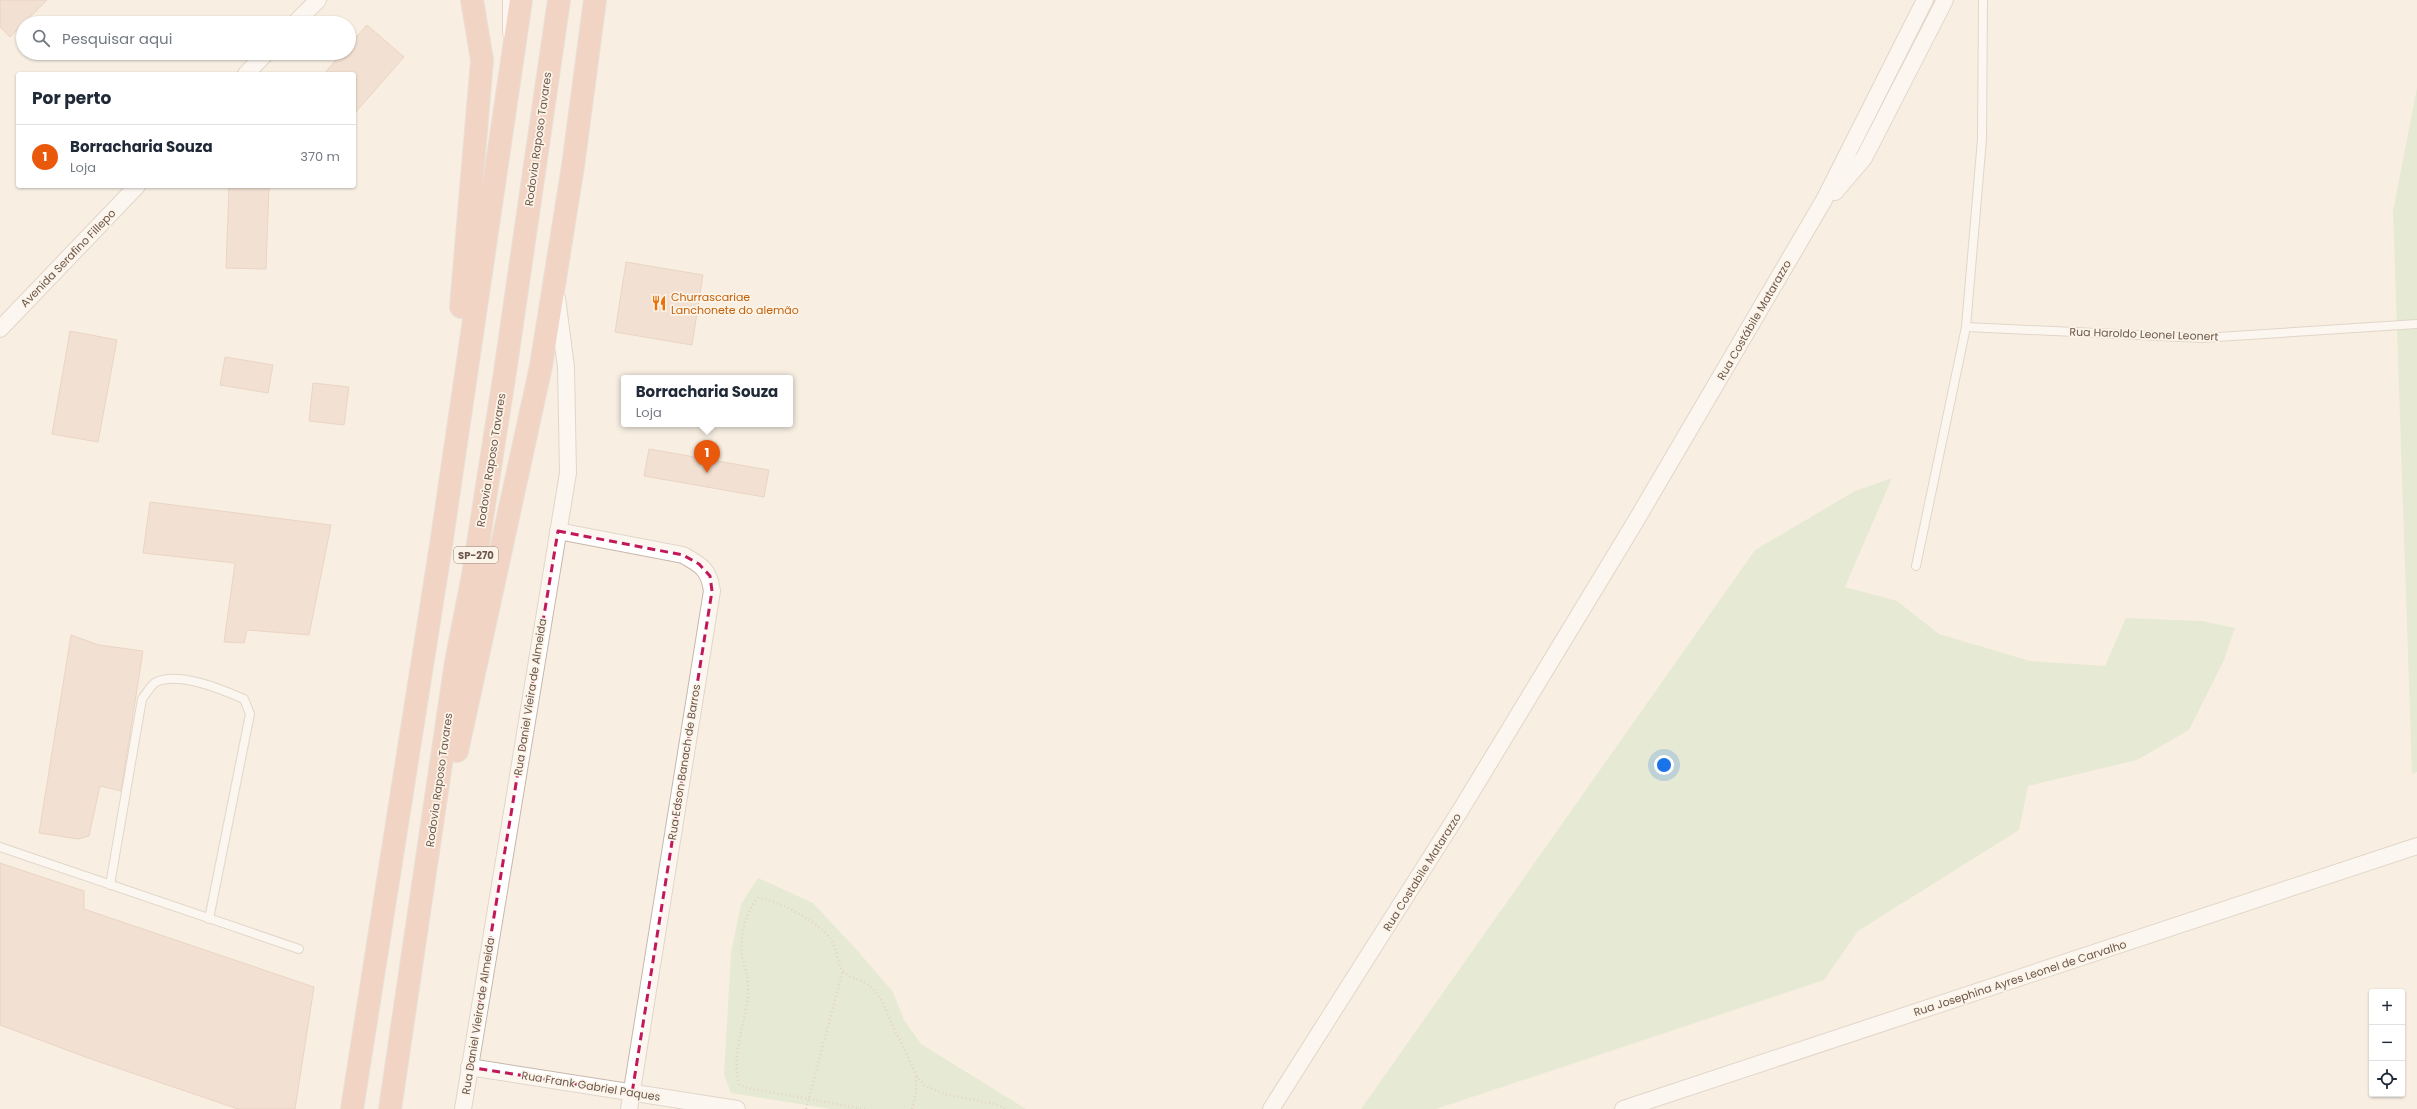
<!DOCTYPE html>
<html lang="pt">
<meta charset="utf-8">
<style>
body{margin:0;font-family:Poppins,sans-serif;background:#f2f2f3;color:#1f2937}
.controls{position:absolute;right:12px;bottom:12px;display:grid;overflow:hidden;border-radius:4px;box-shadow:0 1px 3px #0004}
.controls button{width:36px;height:36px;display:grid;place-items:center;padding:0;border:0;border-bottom:1px solid #e0e1e3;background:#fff;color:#1f2937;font:20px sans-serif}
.you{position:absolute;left:1664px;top:765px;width:14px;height:14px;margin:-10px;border:3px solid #fff;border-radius:50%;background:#1a73e8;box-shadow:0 0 0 6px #1a73e833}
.badge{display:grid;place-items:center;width:26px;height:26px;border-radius:50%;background:#ea580c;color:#fff;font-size:13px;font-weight:700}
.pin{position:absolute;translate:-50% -33px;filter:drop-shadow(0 1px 2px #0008)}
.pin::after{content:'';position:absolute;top:21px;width:14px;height:12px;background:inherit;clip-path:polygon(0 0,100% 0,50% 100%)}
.popup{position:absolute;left:621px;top:375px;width:172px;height:52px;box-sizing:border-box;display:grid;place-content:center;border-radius:4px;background:#fff;filter:drop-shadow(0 1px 3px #0005);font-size:13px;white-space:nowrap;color:#747a83}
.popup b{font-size:15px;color:#1f2937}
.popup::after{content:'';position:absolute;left:50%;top:100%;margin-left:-8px;border:8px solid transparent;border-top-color:#fff}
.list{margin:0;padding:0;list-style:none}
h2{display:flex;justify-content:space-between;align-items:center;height:52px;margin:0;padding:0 16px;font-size:17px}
h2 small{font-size:13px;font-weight:400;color:#747a83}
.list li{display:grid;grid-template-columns:26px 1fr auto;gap:12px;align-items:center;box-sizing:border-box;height:64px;padding:0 16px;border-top:1px solid #e0e1e3}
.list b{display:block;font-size:15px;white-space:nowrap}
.list p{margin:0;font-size:13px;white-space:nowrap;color:#747a83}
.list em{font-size:13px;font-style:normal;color:#747a83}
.icon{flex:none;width:22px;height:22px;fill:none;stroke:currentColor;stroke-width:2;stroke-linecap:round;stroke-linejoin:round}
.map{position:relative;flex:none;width:2417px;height:1109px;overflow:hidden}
.search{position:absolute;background:#fff;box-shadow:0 1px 3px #0004;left:16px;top:16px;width:340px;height:44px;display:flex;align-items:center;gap:10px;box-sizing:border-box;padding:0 14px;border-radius:22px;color:#747a83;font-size:15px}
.panel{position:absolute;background:#fff;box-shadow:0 1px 3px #0004;left:16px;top:72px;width:340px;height:116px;border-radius:4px}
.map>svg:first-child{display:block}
.green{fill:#d1e3c3}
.building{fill:#eacebe;stroke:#dab5a1}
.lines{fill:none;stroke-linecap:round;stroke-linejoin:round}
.service-casing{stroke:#c7b7ab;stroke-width:10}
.minor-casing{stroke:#c7b7ab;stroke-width:18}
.motorway-casing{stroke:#d6d0cd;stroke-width:24}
.path{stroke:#ceb2a2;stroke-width:2.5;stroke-dasharray:1 3;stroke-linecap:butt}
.service{stroke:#fff;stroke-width:8}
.minor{stroke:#fff;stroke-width:16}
.motorway{stroke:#eab3a1;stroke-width:22}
.marked{fill:none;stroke:#c2185b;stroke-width:3;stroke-dasharray:8 5;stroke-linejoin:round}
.labels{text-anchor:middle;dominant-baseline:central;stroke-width:3.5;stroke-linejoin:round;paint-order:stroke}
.shield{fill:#fcf4e8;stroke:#97867b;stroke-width:1}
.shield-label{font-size:10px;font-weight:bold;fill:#6c574c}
.street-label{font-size:11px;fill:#6c574c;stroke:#fcf4e8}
.food-label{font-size:11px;fill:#c56008;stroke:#fcf4e8;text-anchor:start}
</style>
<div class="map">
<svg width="2417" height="1109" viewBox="0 0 2417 1109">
<rect width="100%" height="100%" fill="#f8efe2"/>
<g class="green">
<polygon points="2417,88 2417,772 2412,774 2393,211"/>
<polygon points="1892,478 1845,587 1897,601 1939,634 2030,661 2105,666 2126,618 2202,621 2235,628 2224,660 2189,730 2137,760 2028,786 2019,830 1858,931 1824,980 1436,1109 1361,1109 1755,550 1855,491"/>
<polygon points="758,878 813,903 856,949 893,992 904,1020 921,1044 1026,1109 831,1109 731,1093 724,1075 731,953 741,904"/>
</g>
<g class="building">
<polygon points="0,0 47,0 10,37 0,27"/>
<polygon points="367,25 404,57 354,114 354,74 324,74 342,53 349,53 349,45"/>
<polygon points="229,186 269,186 266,269 226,268"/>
<polygon points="626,262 703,275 692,345 615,332"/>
<polygon points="70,331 117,340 98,442 52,434"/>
<polygon points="225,357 273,365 268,393 220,385"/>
<polygon points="313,383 349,387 344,425 309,421"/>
<polygon points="649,449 769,470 764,497 644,476"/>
<polygon points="150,502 331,525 309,635 247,630 244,643 224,642 235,563 143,553"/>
<polygon points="71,635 99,645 143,651 121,791 100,786 89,836 78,839 39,833"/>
<polygon points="0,863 84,891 84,909 314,987 295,1109 238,1109 88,1058 0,1025"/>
</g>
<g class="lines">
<g class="service-casing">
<g id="service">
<polyline points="507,33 507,0"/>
<polyline points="1966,327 2202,338 2417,324"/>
<polyline points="1916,566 1966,327 1982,139 1983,0"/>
<polyline points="0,847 299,949"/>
<path d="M110,885l32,-186c4,-5 9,-14 14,-17 23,-11 67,8 88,17l6,15 -41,205"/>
</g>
</g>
<g class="minor-casing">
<g id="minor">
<polyline points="295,23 318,0"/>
<polyline points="246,74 266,53"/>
<polyline points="1835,192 1864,158 1945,0"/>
<polyline points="0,329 137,186"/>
<path d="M558,531l125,24c18,10 26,14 29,36l-83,518"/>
<polyline points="469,1067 737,1109"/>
<polyline points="463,1109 568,473 566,367 557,298"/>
<polyline points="1271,1109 1460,811 1634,524 1824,200 1925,0"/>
<polyline points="1623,1109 2417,846"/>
</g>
</g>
<g class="motorway-casing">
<g id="motorway">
<polyline points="461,307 482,60 472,0"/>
<polyline points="457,751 541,366 573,166 595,0"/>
<polyline points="352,1109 441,545 521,0"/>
<polyline points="390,1109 456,662 473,575 505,372 559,0"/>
</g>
</g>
<g class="path">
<polyline points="806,1109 843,970"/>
<path d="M865,1109l-118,-21 -8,-4c-9,-33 10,-66 9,-99 0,-9 -3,-16 -5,-24 -5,-18 2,-50 15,-63 20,2 63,25 73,42 6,9 6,23 12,31 6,7 12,7 19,10 12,6 20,18 24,30l30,63 8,11 20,9 51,10 11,5"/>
<polyline points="912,1109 916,1092 916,1074"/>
</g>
<use href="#service" class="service"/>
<use href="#minor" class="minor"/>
<use href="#motorway" class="motorway"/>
</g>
<path d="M0 0H2417V1109H0ZM558,531l125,24 16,9 11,12 2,15 -80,502 -163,-26z" fill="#f8efe2" fill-opacity=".55" fill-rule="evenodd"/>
<path class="marked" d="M558,531l125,24 16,9 11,12 2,15 -80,502 -163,-26z"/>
<defs>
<g id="restaurant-bare" transform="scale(1.2)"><path d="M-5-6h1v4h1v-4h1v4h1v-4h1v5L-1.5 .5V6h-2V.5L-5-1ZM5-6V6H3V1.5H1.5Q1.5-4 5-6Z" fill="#e8710a" stroke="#fcf4e8" stroke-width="2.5" paint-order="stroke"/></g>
</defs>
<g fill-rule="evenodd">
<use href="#restaurant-bare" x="659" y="303"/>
</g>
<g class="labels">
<rect class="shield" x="454" y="547" width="44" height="16" rx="3"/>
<g class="shield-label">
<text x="476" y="555">SP-270</text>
</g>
<g class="street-label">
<text transform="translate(538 139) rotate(-82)">Rodovia Raposo Tavares</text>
<text transform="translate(68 258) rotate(-46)">Avenida Serafino Fillepo</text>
<text transform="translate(1754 320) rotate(-60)">Rua Costábile Matarazzo</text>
<text transform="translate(2144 334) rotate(2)">Rua Haroldo Leonel Leonert</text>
<text transform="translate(491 460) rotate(-81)">Rodovia Raposo Tavares</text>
<text transform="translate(530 697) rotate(-81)">Rua Daniel Vieira de Almeida</text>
<text transform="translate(684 762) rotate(-81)">Rua Edson Banach de Barros</text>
<text transform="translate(439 780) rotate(-82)">Rodovia Raposo Tavares</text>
<text transform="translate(1422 872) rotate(-58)">Rua Costabile Matarazzo</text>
<text transform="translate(2020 978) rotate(-18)">Rua Josephina Ayres Leonel de Carvalho</text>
<text transform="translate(478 1016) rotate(-81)">Rua Daniel Vieira de Almeida</text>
<text transform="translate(591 1086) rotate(9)">Rua Frank Gabriel Paques</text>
</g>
<g class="food-label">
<text x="671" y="297">Churrascariae<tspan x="671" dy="13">Lanchonete do alemão</tspan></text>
</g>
</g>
</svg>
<div class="controls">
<button>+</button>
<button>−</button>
<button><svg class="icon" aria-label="locate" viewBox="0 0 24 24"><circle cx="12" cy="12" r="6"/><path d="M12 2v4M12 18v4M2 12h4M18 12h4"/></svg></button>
</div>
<div class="you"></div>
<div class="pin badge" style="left:707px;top:473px">1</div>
<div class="popup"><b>Borracharia Souza</b>Loja</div>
<div class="search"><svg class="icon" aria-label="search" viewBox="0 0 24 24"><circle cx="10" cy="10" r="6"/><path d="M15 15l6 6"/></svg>Pesquisar aqui</div>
<section class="panel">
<h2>Por perto<small></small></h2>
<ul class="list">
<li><span class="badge">1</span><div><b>Borracharia Souza</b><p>Loja</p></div><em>370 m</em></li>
</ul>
</section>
</div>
